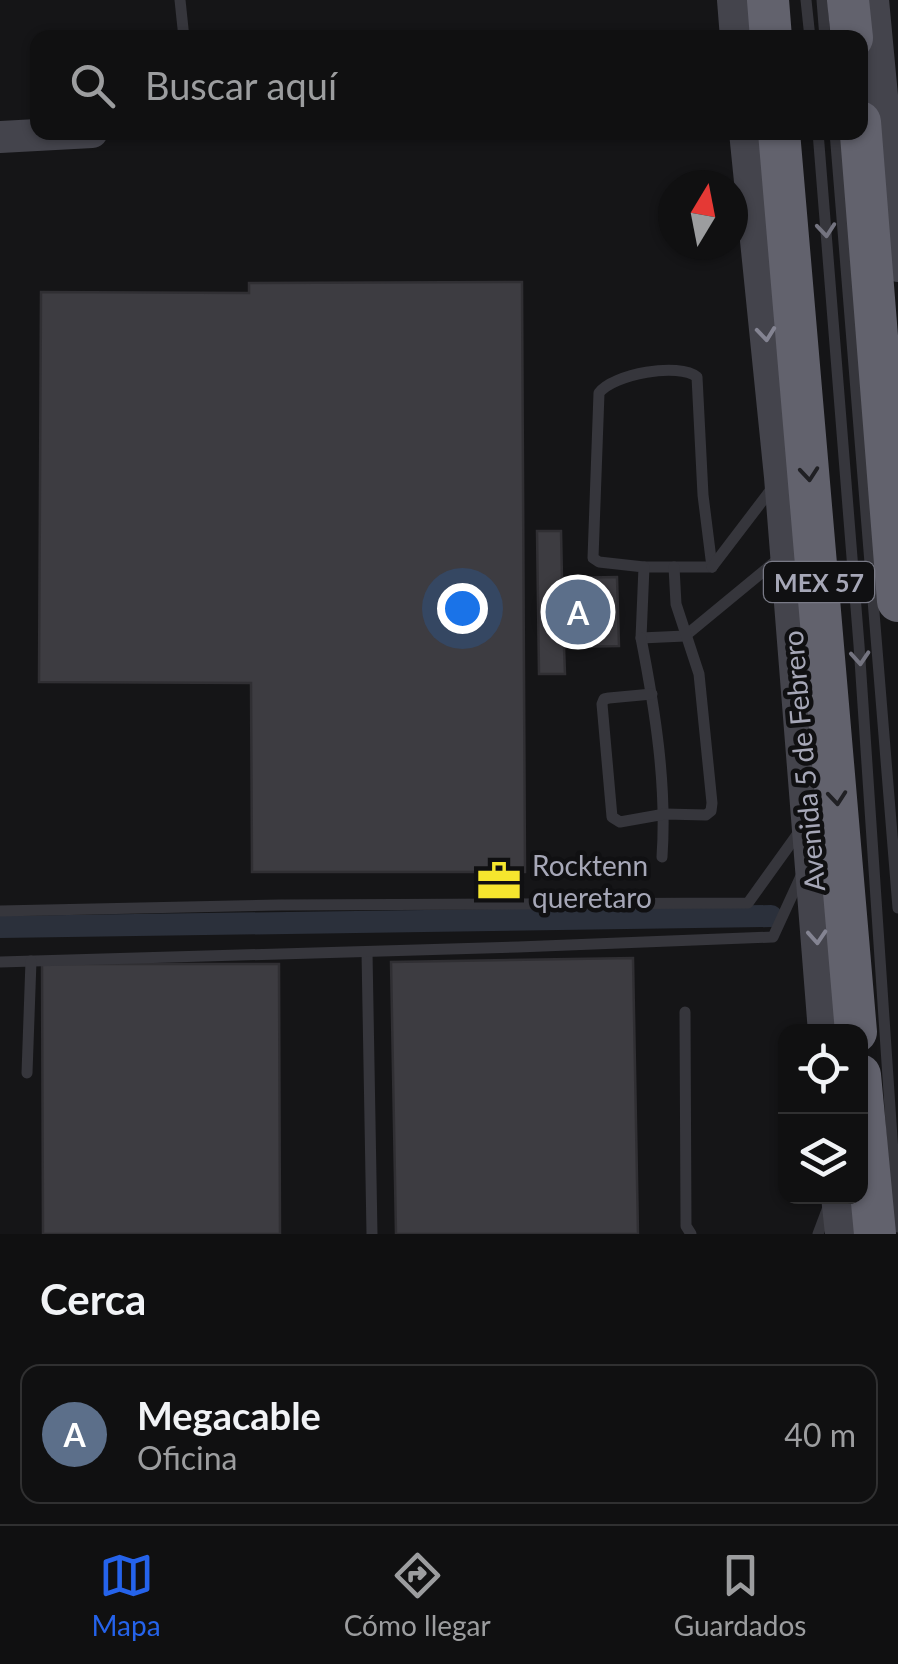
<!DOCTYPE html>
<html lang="es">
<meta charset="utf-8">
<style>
body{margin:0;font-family:Lato,sans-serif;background:#19191a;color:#f1f3f6}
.controls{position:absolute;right:30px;bottom:30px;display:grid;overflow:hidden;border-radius:20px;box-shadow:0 2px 8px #0004}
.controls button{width:90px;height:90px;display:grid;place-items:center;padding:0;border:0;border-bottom:2px solid #303031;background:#101011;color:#f1f3f6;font:50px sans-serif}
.compass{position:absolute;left:658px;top:170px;width:90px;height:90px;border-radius:50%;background:#101011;box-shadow:0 2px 8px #0004;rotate:10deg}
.you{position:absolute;left:462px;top:608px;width:35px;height:35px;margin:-25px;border:8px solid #fff;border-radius:50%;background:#1a73e8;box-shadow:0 0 0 15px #1a73e833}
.badge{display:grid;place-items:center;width:65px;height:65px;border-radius:50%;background:#2563eb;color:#fff;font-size:32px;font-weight:700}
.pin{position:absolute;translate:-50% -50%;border:5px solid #fff;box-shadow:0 2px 10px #0006}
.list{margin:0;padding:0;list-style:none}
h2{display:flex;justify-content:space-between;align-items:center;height:130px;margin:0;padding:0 40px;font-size:42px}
h2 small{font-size:32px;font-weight:400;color:#9c9d9f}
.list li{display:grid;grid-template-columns:65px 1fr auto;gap:30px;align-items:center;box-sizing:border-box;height:140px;margin:0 20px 20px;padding:0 20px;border:2px solid #303031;border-radius:20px}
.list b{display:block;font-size:38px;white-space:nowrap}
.list p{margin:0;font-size:32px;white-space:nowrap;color:#9c9d9f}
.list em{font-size:32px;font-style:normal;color:#9c9d9f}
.icon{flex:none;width:55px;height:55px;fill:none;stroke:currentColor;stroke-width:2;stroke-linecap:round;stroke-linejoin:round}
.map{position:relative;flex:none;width:898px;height:1234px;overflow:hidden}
.search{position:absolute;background:#101011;box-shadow:0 2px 8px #0004;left:30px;right:30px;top:30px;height:110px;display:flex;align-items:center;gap:25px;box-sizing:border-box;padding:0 35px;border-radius:20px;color:#9c9d9f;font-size:38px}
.sheet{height:290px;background:#101011}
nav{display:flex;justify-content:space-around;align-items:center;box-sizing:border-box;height:140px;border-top:2px solid #303031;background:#101011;font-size:28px;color:#9c9d9f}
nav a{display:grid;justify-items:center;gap:5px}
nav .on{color:#2563eb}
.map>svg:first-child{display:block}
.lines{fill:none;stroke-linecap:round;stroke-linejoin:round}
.canal{stroke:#2b303b;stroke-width:22}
.building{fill:#3d3c41;stroke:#302f33;stroke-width:2.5}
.lane{stroke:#36363c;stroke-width:11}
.secondary{stroke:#44444c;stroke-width:32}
.highway{stroke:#62626d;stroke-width:42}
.oneway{stroke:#747480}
.oneway2{stroke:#848492}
.oneway3{stroke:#202024}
.labels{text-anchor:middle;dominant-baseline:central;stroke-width:9;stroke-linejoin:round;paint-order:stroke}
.shield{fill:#101012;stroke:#797a86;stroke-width:2.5}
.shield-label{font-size:25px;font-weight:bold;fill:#a6a7b7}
.street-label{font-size:28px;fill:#a6a7b7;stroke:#101012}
.poi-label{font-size:28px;fill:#a6a7b7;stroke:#101012;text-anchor:start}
</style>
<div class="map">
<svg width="898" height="1234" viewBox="0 0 898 1234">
<rect width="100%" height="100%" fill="#151517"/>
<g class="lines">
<polyline class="canal" points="0,927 771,916"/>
</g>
<g class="building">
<polygon points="522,282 525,872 252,872 251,683 39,682 41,292 249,293 249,283"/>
<polygon points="537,531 561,531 562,578 617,577 619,646 564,647 565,674 539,674"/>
<polygon points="633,958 638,1234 396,1234 391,962"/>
<polygon points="42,964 279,964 280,1234 43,1234"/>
</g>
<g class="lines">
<g class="lane">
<polyline points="180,0 184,38"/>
<polyline points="806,0 810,38"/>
<polyline points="822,0 825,38"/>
<polyline points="818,132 859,645 898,1227"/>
<polyline points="835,132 898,908"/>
<polyline points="644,567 712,567"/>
<path d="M712,567l-9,-72 -6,-118c-18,-15 -84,-3 -98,16l-6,165 6,4 45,5 -3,71 44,-2 97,-80"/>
<polyline points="712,567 773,487"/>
<path d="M641,638c14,72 26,146 21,219"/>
<polyline points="652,694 609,698 604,699 602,704 612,817 620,822 665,814 706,815 711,811 712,803 699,674 676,604 674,567"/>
<polyline points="0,911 279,905 748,903 799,832"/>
<polyline points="367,952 372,1234"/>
<polyline points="0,962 518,947 773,937 801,876"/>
<polyline points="685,1012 686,1226 691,1234"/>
<polyline points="27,1073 31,961"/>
<polyline points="818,1234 827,1210"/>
</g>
<g class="secondary">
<polyline points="733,0 736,38"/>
<polyline points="873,0 898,266"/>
<polyline points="745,132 780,477 824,1032"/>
<polyline points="0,137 92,132"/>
<polyline points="837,1196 841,1234"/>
</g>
<g class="highway">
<polyline points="768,0 771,38"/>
<polyline points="848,0 852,38"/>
<polyline points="860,122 898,601"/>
<polyline points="779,132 856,1032"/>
<polyline points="860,1075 875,1234"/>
</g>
</g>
<defs><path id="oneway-chevron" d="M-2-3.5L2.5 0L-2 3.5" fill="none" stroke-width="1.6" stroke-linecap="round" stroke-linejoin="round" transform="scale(2.5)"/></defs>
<g class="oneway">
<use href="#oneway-chevron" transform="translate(826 230) rotate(85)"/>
<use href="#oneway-chevron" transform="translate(860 658) rotate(86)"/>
</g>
<g class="oneway2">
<use href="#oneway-chevron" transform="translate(766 334) rotate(84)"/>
<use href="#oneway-chevron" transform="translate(817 937) rotate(86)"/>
</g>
<g class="oneway3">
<use href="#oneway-chevron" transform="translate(809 474) rotate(85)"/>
<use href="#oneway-chevron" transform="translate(837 798) rotate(85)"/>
</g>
<defs>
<g id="office-bare" transform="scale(3.45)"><path d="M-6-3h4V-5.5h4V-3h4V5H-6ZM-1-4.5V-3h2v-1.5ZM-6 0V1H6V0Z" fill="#f6e62e" stroke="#101012" stroke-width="2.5" paint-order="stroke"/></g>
</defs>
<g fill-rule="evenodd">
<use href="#office-bare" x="499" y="881"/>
</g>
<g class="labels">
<rect class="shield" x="764" y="562" width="110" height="40" rx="8"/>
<g class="shield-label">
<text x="819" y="582">MEX 57</text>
</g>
<g class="street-label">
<text transform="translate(803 761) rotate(-95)">Avenida 5 de Febrero</text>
</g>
<g class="poi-label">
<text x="532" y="865">Rocktenn<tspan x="532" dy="32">queretaro</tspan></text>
</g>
</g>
</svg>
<div class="controls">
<button><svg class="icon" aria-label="locate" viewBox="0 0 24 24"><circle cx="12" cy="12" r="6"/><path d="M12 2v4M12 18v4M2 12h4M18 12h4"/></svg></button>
<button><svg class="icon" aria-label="layers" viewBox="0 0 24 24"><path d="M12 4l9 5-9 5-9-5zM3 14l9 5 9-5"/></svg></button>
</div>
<svg class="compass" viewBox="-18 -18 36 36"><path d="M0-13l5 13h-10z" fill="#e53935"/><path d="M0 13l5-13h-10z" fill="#9c9d9f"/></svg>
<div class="you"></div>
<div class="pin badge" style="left:578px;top:612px;background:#5c6f8a">A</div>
<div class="search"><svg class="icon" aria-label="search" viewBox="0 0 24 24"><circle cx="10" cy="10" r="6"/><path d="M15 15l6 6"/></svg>Buscar aquí</div>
</div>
<section class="sheet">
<h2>Cerca<small></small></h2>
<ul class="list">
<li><span class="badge" style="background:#5c6f8a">A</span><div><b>Megacable</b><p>Oficina</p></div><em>40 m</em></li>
</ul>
</section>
<nav>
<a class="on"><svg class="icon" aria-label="map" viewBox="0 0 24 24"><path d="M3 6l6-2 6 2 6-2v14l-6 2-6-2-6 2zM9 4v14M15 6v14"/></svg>Mapa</a>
<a><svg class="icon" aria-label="directions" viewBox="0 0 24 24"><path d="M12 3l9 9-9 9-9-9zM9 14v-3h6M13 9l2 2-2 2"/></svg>Cómo llegar</a>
<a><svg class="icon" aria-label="saved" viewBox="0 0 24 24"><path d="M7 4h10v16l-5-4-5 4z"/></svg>Guardados</a>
</nav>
